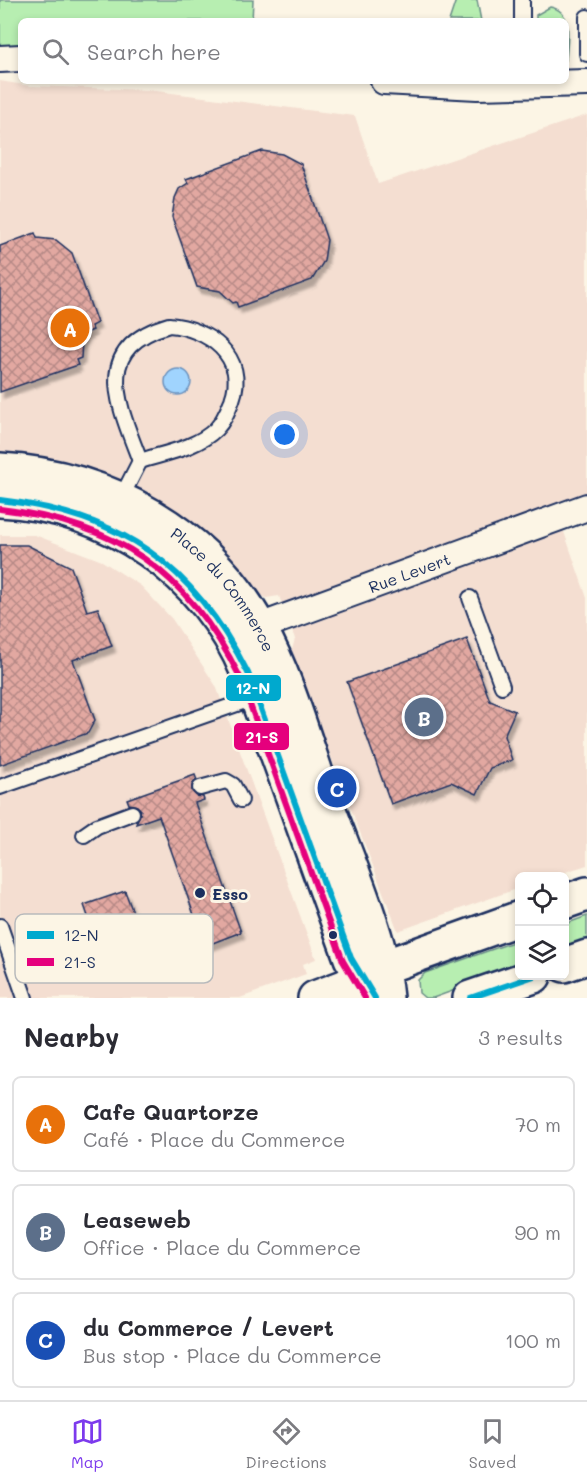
<!DOCTYPE html>
<meta charset="utf-8">
<style>
body{margin:0;font-family:Mali,sans-serif;background:#f2f2f3;color:#2b2b33}
.controls{position:absolute;right:18px;bottom:18px;display:grid;overflow:hidden;border-radius:9px;box-shadow:0 3px 9px #0003}
.controls button{width:54px;height:54px;display:grid;place-items:center;padding:0;border:0;border-bottom:2px solid #e1e1e2;background:#fff;color:#2b2b33;font:30px sans-serif}
.you{position:absolute;left:285px;top:435px;width:21px;height:21px;margin:-15px;border:4px solid #fff;border-radius:50%;background:#1a73e8;box-shadow:0 0 0 9px #1a73e833}
.badge{display:grid;place-items:center;width:39px;height:39px;border-radius:50%;background:#7c3aed;color:#fff;font-size:20px;font-weight:700}
.pin{position:absolute;translate:-50% -50%;border:3px solid #fff;box-shadow:0 2px 6px #0006}
.list{margin:0;padding:0;list-style:none}
h2{display:flex;justify-content:space-between;align-items:center;height:78px;margin:0;padding:0 24px;font-size:26px}
h2 small{font-size:20px;font-weight:400;color:#7c7c81}
.list li{display:grid;grid-template-columns:39px 1fr auto;gap:18px;align-items:center;box-sizing:border-box;height:96px;margin:0 12px 12px;padding:0 12px;border:2px solid #e1e1e2;border-radius:9px}
.list b{display:block;font-size:22px;white-space:nowrap}
.list p{margin:0;font-size:20px;white-space:nowrap;color:#7c7c81}
.list em{font-size:20px;font-style:normal;color:#7c7c81}
.icon{flex:none;width:33px;height:33px;fill:none;stroke:currentColor;stroke-width:2;stroke-linecap:round;stroke-linejoin:round}
.map{position:relative;flex:none;width:587px;height:998px;overflow:hidden}
.search{position:absolute;background:#fff;box-shadow:0 3px 9px #0003;left:18px;right:18px;top:18px;height:66px;display:flex;align-items:center;gap:15px;box-sizing:border-box;padding:0 21px;border-radius:9px;color:#7c7c81;font-size:22px}
.sheet{height:402px;background:#fff}
nav{display:flex;justify-content:space-around;align-items:center;box-sizing:border-box;height:84px;border-top:2px solid #e1e1e2;background:#fff;font-size:16px;color:#7c7c81}
nav a{display:grid;justify-items:center;gap:3px}
nav .on{color:#7c3aed}
.map>svg:first-child{display:block}
.built{fill:#f4ded1}
.grass{fill:#b7eeb1;stroke:#698e88;stroke-width:1.5}
.water{fill:#a0d4fe;stroke:#6b92be;stroke-width:1.5}
.building{fill:url(#building-cross-hatch);stroke:#1b2f5e;stroke-width:1.5;filter:url(#shadow)}
.lines{fill:none;stroke-linecap:round;stroke-linejoin:round}
.service-casing{stroke:#1b2f5e;stroke-width:18}
.minor-casing{stroke:#1b2f5e;stroke-width:30}
.tertiary-casing{stroke:#1b2f5e;stroke-width:38}
.service{stroke:#fcf5e5;stroke-width:14}
.minor{stroke:#fcf5e5;stroke-width:26}
.tertiary{stroke:#fcf5e5;stroke-width:33}
.bus-1-casing{stroke:#fcf5e5;stroke-width:10}
.bus-2-casing{stroke:#fcf5e5;stroke-width:10}
.bus-1{stroke:#00a9ce;stroke-width:6}
.bus-2{stroke:#e5007d;stroke-width:6}
.poi-dot{fill:#1b2f5e;stroke:#fcf5e5;stroke-width:2}
.labels{text-anchor:middle;dominant-baseline:central;stroke-width:6;stroke-linejoin:round;paint-order:stroke}
.street-label{font-size:16px;fill:#1b2f5e;stroke:#fcf5e5}
.poi-label{font-size:16px;font-weight:bold;fill:#1b2f5e;stroke:#fcf5e5;text-anchor:start}
.key{fill:#fcf5e5;stroke:#b8babc;stroke-width:1.5}
.key-label{font-size:16px;fill:#1b2f5e}
.line-badge{stroke:#fcf5e5;stroke-width:2}
.badge-label{font-size:16px;text-anchor:middle;font-weight:bold;fill:#fff}
</style>
<div class="map">
<svg width="587" height="998" viewBox="0 0 587 998">
<defs>
<pattern id="building-cross-hatch" width="8" height="8" patternUnits="userSpaceOnUse" patternTransform="scale(1.5)"><rect width="8" height="8" fill="#e2a8a1"/><path d="M0 0l8 8M0 8l8-8" fill="none" stroke="#b68986"/></pattern>
<filter id="shadow"><feDropShadow dx="3.5" dy="6" stdDeviation="1.5" flood-color="#0004"/></filter>
</defs>
<rect width="100%" height="100%" fill="#fcf5e5"/>
<filter id="ink" filterUnits="userSpaceOnUse"><feTurbulence type="fractalNoise" baseFrequency=".0167" numOctaves="2"/><feDisplacementMap in="SourceGraphic" scale="12" xChannelSelector="R" yChannelSelector="G"/><feConvolveMatrix kernelMatrix="1 2 1 2 8 2 1 2 1" color-interpolation-filters="sRGB"/></filter>
<g filter="url(#ink)">
<g class="built">
<polygon points="0,81 30,86 148,90 355,116 378,184 587,115 587,520 563,529 587,598 587,865 553,876 520,876 519,888 398,931 291,653 295,639 279,596 266,598 259,594 215,542 174,509 144,491 87,467 34,455 0,453"/>
<polygon points="0,535 35,535 102,561 141,586 172,619 216,686 316,959 303,964 306,974 240,998 0,998"/>
</g>
<g class="grass">
<polygon points="0,0 253,0 252,21 21,21 21,45 0,45"/>
<polygon points="456,0 477,0 481,21 449,21"/>
<path d="M550,7c25,4 17,35 16,54v-40h-30v-6z"/>
<polygon points="587,916 587,942 565,950 565,924"/>
<polygon points="519,940 519,967 433,998 425,998 419,993 418,980 425,973"/>
</g>
<circle class="water" cx="178" cy="382" r="13"/>
<g class="building">
<polygon points="262,151 282,154 301,164 327,240 324,261 312,280 238,307 236,302 233,303 220,291 197,287 172,217 175,198 179,189 188,183 186,179"/>
<polygon points="35,233 37,238 56,240 72,253 97,323 91,326 93,330 86,333 82,341 81,358 76,360 78,365 0,392 0,246"/>
<polygon points="0,545 27,545 71,567 87,611 98,608 112,646 73,660 95,720 88,733 0,765"/>
<polygon points="467,639 490,701 515,711 504,736 512,760 490,768 477,794 451,782 391,804 347,682"/>
<polygon points="195,775 197,780 192,785 192,791 197,796 203,797 204,800 195,803 241,932 205,946 159,816 136,824 141,810 137,806 129,804 127,799"/>
<polygon points="125,891 150,958 108,973 84,905"/>
</g>
<g class="lines">
<g class="service-casing">
<g id="service">
<polyline points="587,17 587,54"/>
<polyline points="522,21 522,0"/>
<path d="M169,325c39,3 79,32 63,75 -4,10 -8,21 -16,29 -19,19 -51,24 -76,32 -21,-56 -50,-113 29,-136z"/>
<polyline points="119,502 140,461"/>
<polyline points="470,598 502,686"/>
<polyline points="0,787 257,697"/>
<polyline points="200,788 226,781 233,785 241,800"/>
<polyline points="84,835 97,826 132,813"/>
<polyline points="0,926 25,998"/>
</g>
</g>
<g class="minor-casing">
<g id="minor">
<polyline points="0,59 21,58"/>
<polyline points="384,81 477,86 587,83"/>
<path id="s1" d="M243,633l344,-126"/>
</g>
</g>
<g class="tertiary-casing">
<g id="tertiary">
<path id="s2" d="M0,470c107,6 209,63 260,159 28,51 44,110 63,165 18,50 40,100 54,150 5,17 7,36 9,54"/>
<path d="M0,500c110,5 206,72 248,173l103,285 24,40"/>
<polyline points="564,902 587,894"/>
<polyline points="564,965 587,957"/>
<polyline points="315,998 344,987 381,968 520,918"/>
<polyline points="470,998 534,976"/>
</g>
</g>
<use href="#service" class="service"/>
<use href="#minor" class="minor"/>
<use href="#tertiary" class="tertiary"/>
<g class="bus-1-casing">
<g id="bus-1">
<path d="M0,500c121,14 193,64 248,173l103,285 24,40"/>
<polyline points="470,998 534,976"/>
</g>
</g>
<g class="bus-2-casing">
<path id="bus-2" d="M0,509c117,14 187,62 240,168l103,284 22,37"/>
</g>
<use href="#bus-1" class="bus-1"/>
<use href="#bus-2" class="bus-2"/>
</g>
</g>
<g class="poi-dot">
<circle cx="200" cy="893" r="6"/>
<circle cx="333" cy="935" r="5"/>
</g>
<g class="labels">
<g class="street-label">
<text stroke="none"><textPath href="#s1" startOffset="177">Rue Levert</textPath></text>
<text stroke="none"><textPath href="#s2" startOffset="264">Place du Commerce</textPath></text>
</g>
<g class="poi-label">
<text x="212" y="893">Esso</text>
</g>
</g>
<rect x="15" y="914" width="198" height="69" rx="9" class="key"/>
<rect x="27" y="931" width="27" height="8" fill="#00a9ce"/>
<rect x="27" y="958" width="27" height="8" fill="#e5007d"/>
<g class="key-label">
<text x="64" y="941">12-N</text>
<text x="64" y="968">21-S</text>
</g>
<g class="line-badge">
<rect x="225" y="674" width="57" height="28" rx="6" fill="#00a9ce"/>
<rect x="233" y="722" width="57" height="29" rx="6" fill="#e5007d"/>
</g>
<g class="badge-label">
<text x="253" y="694">12-N</text>
<text x="262" y="743">21-S</text>
</g>
</svg>
<div class="controls">
<button><svg class="icon" aria-label="locate" viewBox="0 0 24 24"><circle cx="12" cy="12" r="6"/><path d="M12 2v4M12 18v4M2 12h4M18 12h4"/></svg></button>
<button><svg class="icon" aria-label="layers" viewBox="0 0 24 24"><path d="M12 4l9 5-9 5-9-5zM3 14l9 5 9-5"/></svg></button>
</div>
<div class="you"></div>
<div class="pin badge" style="left:70px;top:328px;background:#e8710a">A</div>
<div class="pin badge" style="left:424px;top:717px;background:#5c6f8a">B</div>
<div class="pin badge" style="left:337px;top:788px;background:#1a4fb4">C</div>
<div class="search"><svg class="icon" aria-label="search" viewBox="0 0 24 24"><circle cx="10" cy="10" r="6"/><path d="M15 15l6 6"/></svg>Search here</div>
</div>
<section class="sheet">
<h2>Nearby<small>3 results</small></h2>
<ul class="list">
<li><span class="badge" style="background:#e8710a">A</span><div><b>Cafe Quartorze</b><p>Café · Place du Commerce</p></div><em>70 m</em></li>
<li><span class="badge" style="background:#5c6f8a">B</span><div><b>Leaseweb</b><p>Office · Place du Commerce</p></div><em>90 m</em></li>
<li><span class="badge" style="background:#1a4fb4">C</span><div><b>du Commerce / Levert</b><p>Bus stop · Place du Commerce</p></div><em>100 m</em></li>
</ul>
</section>
<nav>
<a class="on"><svg class="icon" aria-label="map" viewBox="0 0 24 24"><path d="M3 6l6-2 6 2 6-2v14l-6 2-6-2-6 2zM9 4v14M15 6v14"/></svg>Map</a>
<a><svg class="icon" aria-label="directions" viewBox="0 0 24 24"><path d="M12 3l9 9-9 9-9-9zM9 14v-3h6M13 9l2 2-2 2"/></svg>Directions</a>
<a><svg class="icon" aria-label="saved" viewBox="0 0 24 24"><path d="M7 4h10v16l-5-4-5 4z"/></svg>Saved</a>
</nav>
